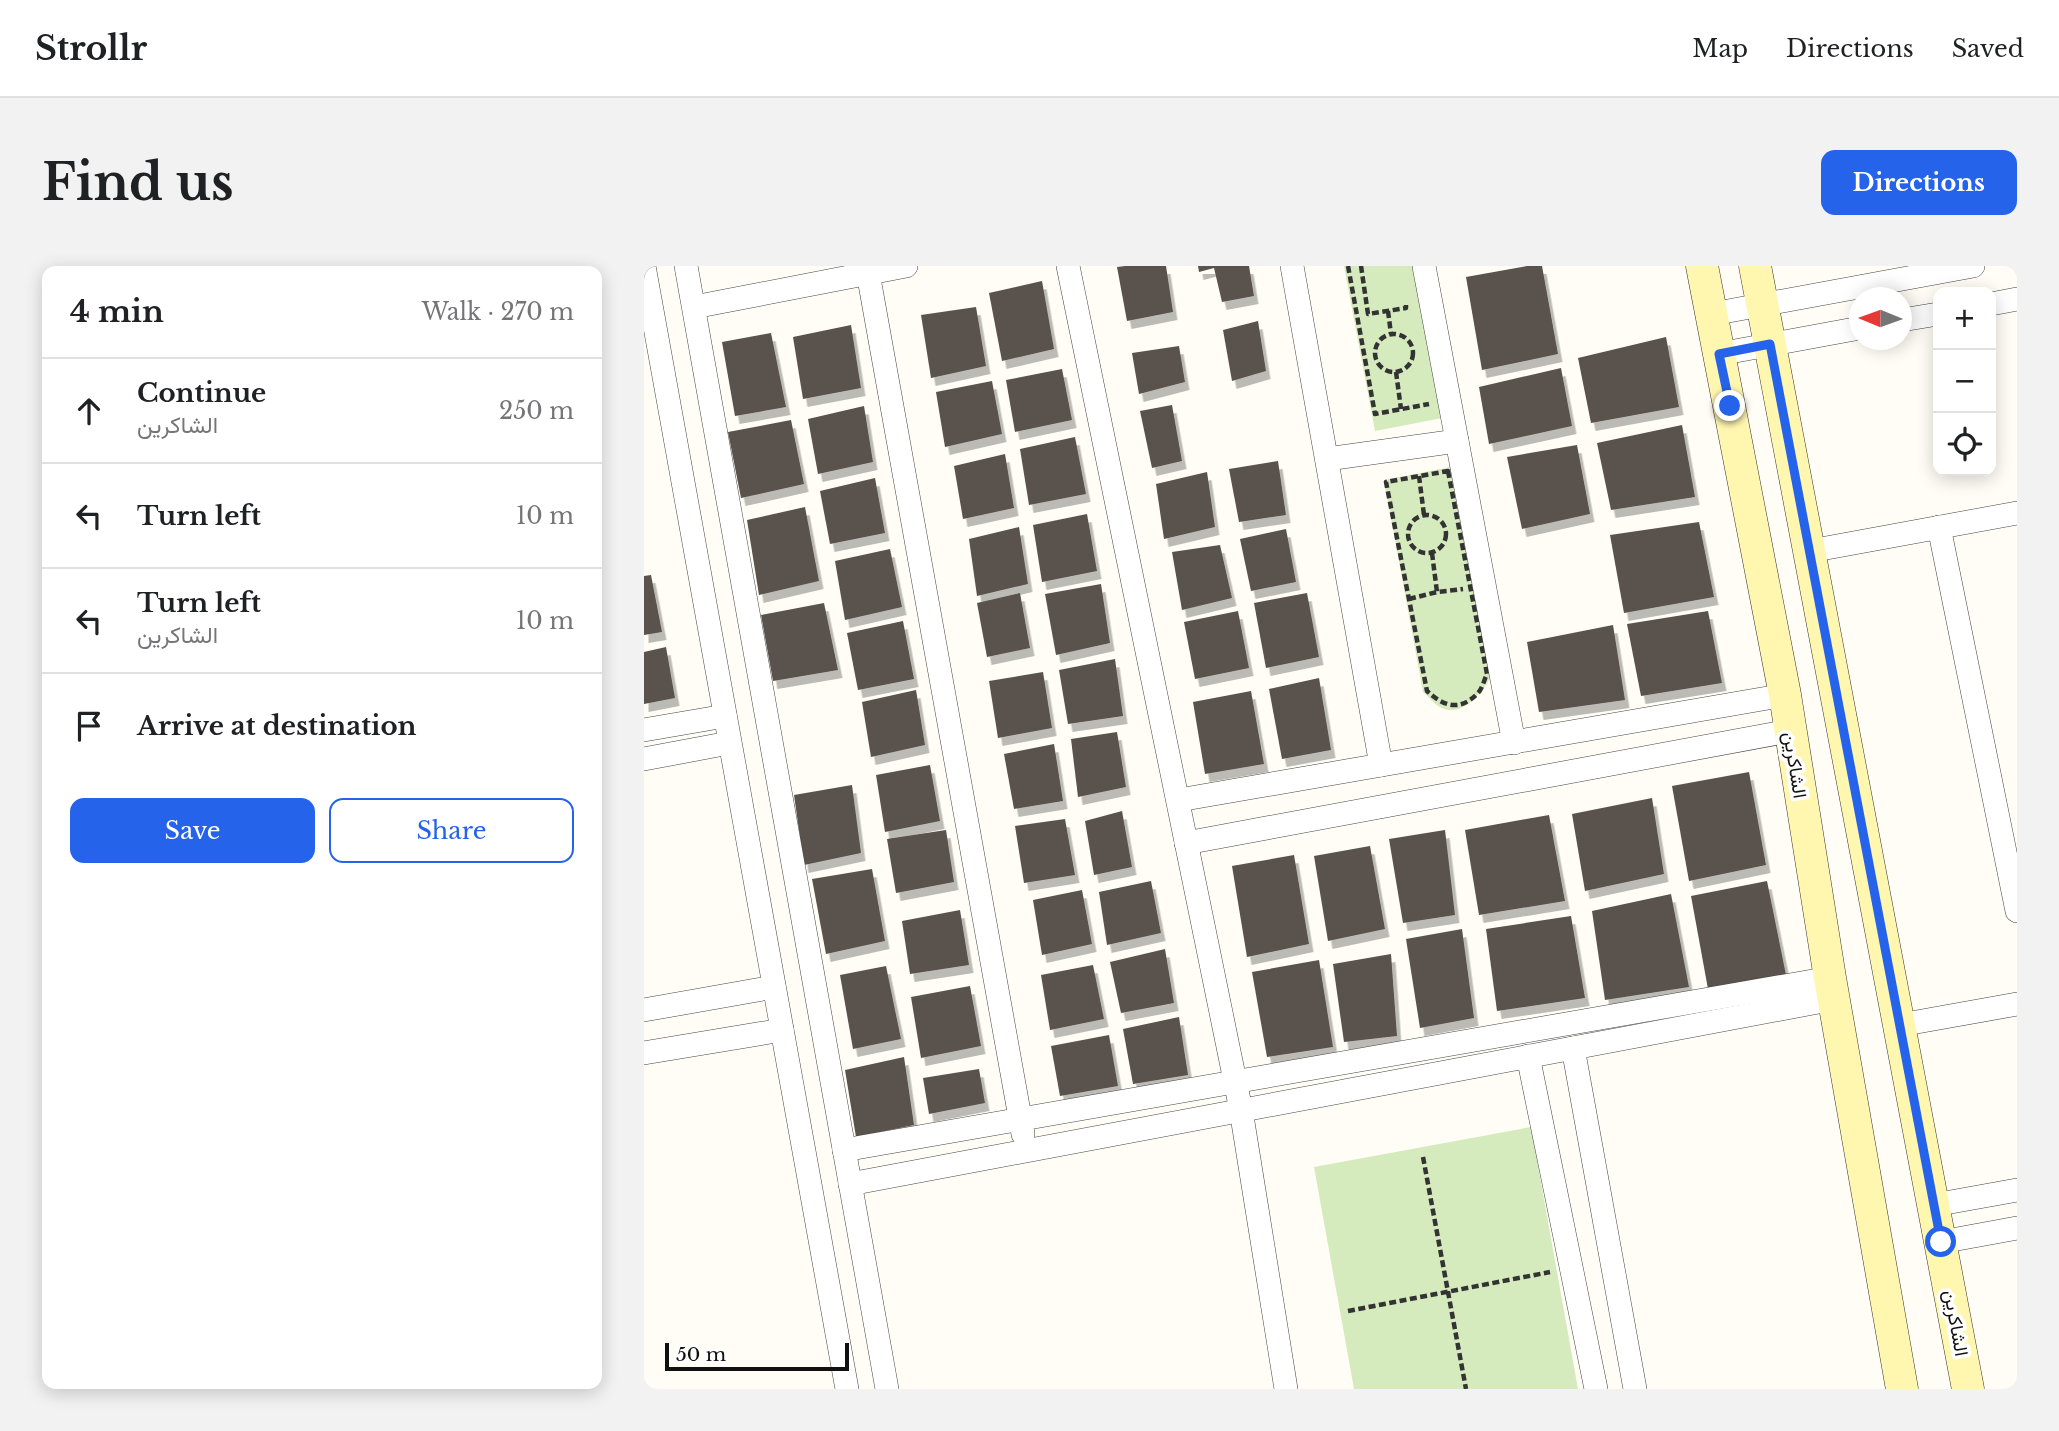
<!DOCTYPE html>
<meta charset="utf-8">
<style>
body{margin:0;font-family:"Libre Baskerville",Vazirmatn,serif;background:#f2f2f2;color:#202124}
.controls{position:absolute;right:21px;top:21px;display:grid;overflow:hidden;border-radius:14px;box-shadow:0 4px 18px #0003}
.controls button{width:63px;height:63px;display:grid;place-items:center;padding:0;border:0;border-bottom:2px solid #e0e0e0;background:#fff;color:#202124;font:35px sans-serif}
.compass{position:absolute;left:1205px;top:21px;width:63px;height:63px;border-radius:50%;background:#fff;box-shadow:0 4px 18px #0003;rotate:271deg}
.scale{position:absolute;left:21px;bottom:18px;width:184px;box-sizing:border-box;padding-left:7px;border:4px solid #111;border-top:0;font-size:19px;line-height:24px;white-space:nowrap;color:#111;-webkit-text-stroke:5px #fff;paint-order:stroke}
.stop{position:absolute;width:21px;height:21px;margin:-16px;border:5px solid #2563eb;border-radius:50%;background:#fff}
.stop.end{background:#2563eb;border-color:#fff;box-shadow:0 2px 7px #0008}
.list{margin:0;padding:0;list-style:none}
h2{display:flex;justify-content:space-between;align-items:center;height:91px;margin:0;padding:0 28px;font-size:30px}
h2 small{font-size:23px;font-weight:400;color:#757577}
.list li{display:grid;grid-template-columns:46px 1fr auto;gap:21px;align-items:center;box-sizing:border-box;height:105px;padding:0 28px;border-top:2px solid #e0e0e0}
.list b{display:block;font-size:26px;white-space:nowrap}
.list p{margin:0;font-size:23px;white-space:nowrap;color:#757577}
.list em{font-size:23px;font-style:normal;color:#757577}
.actions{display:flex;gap:14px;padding:21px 28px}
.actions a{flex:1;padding:16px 0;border:2px solid #2563eb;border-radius:14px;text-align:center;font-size:24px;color:#2563eb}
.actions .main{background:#2563eb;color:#fff}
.icon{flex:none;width:38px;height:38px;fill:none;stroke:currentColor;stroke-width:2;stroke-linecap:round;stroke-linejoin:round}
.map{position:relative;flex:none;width:1373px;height:1123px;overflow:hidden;border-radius:14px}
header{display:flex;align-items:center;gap:42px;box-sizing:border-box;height:98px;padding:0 35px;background:#fff;border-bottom:2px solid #e0e0e0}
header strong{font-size:33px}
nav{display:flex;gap:38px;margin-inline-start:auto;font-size:24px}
.intro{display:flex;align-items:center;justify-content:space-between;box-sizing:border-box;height:168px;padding:0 42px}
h1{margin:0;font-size:49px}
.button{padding:18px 32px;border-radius:14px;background:#2563eb;color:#fff;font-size:24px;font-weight:700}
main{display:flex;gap:42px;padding:0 42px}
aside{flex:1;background:#fff;border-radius:14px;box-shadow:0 4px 18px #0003}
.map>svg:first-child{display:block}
.green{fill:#d5ebbd}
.building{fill:#5a524d;filter:url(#shadow)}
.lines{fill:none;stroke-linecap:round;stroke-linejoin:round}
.street-casing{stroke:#444;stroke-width:24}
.secondary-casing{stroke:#333;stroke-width:33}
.path{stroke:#333;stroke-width:4.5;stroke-dasharray:7 3.5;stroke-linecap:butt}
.street{stroke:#fff;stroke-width:23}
.secondary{stroke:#fff6b0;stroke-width:32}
.route{stroke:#2563eb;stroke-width:9}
.labels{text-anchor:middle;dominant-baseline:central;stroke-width:7;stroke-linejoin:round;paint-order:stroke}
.street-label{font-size:19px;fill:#111;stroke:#fff}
</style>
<header>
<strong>Strollr</strong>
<nav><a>Map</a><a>Directions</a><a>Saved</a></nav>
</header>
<div class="intro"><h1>Find us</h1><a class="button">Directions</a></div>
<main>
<aside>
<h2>4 min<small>Walk · 270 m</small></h2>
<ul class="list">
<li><svg class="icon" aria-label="ahead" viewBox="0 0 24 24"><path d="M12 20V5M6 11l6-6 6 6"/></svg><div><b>Continue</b><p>الشاكرين</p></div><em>250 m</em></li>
<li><svg class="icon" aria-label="left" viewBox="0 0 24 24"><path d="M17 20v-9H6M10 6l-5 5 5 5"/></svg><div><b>Turn left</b></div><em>10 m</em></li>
<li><svg class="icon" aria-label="left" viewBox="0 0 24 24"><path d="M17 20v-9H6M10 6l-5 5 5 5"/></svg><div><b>Turn left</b><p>الشاكرين</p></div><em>10 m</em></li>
<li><svg class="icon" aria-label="arrive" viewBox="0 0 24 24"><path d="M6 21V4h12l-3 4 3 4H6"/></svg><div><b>Arrive at destination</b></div></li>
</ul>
<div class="actions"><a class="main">Save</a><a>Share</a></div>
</aside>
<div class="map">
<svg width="1373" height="1123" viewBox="0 0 1373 1123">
<defs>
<filter id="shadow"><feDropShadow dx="4.5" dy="8" stdDeviation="0" flood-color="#0004"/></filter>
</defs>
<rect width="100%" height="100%" fill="#fffdf5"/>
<g class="green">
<polygon points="700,0 769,0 798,152 731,165"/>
<path d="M807,201l39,211c-8,15 -29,41 -50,29 -6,-3 -11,-10 -17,-15l-39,-212z"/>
<polygon points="887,861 934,1123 710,1123 670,901"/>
</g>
<g class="building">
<polygon points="481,0 522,0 529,46 483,55 473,1"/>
<polygon points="554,0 605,0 610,30 578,36 570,2 555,6"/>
<polygon points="883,0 898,0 914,88 838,104 822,11"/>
<polygon points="398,15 410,83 358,95 345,27"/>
<polygon points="332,41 342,100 287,112 277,49"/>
<polygon points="614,55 622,105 588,115 579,64"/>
<polygon points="207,59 217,122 159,133 149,71"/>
<polygon points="127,67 142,141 91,150 78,76"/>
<polygon points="1022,71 1035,141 947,157 934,92"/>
<polygon points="535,80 541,116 495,128 488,87"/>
<polygon points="917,102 928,160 845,178 835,121"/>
<polygon points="418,103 428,154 371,166 362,114"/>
<polygon points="348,115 358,168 301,181 292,126"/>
<polygon points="528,139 538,195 508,202 496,145"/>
<polygon points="220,140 229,196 174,208 164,153"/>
<polygon points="147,154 160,218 97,232 84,166"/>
<polygon points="1038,159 1051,231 967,244 953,177"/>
<polygon points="431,171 442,228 385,239 376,183"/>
<polygon points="933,179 946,248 878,263 863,191"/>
<polygon points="361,188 370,242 319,253 310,200"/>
<polygon points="634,195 642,249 595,256 585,203"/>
<polygon points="563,206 571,261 520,273 512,218"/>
<polygon points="231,212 241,267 186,278 176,225"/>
<polygon points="161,241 175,315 115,329 103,254"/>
<polygon points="443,248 453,305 398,316 389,259"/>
<polygon points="1055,256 1070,331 980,347 966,269"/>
<polygon points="375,261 384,318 333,330 325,273"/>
<polygon points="642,263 652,316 607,325 596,273"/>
<polygon points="576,279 588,332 538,344 528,286"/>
<polygon points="246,283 258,341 201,354 191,295"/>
<polygon points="7,309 18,366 0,369 0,310"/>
<polygon points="457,318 466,377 412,389 401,328"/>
<polygon points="376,327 386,382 343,391 333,337"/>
<polygon points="663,327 675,391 622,402 610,337"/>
<polygon points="180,337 194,404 129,415 117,349"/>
<polygon points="594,345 605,402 551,413 540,356"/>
<polygon points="1064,345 1078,417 997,430 983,358"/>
<polygon points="259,355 270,413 214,424 203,367"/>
<polygon points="969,359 981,434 895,446 883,376"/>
<polygon points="22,381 31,432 0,438 0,386"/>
<polygon points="471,393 479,450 424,458 415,404"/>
<polygon points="399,406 408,462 354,472 345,415"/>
<polygon points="675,412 687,484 638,493 625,423"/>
<polygon points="272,424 281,479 227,491 218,436"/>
<polygon points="607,425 620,498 561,508 549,436"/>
<polygon points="473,466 482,521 434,531 427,473"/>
<polygon points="410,478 419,535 370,543 360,488"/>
<polygon points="286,499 296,555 241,566 232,509"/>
<polygon points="1105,506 1122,599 1045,615 1028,520"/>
<polygon points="208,519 217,587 160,599 150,529"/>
<polygon points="1008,532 1020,608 941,625 928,548"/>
<polygon points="478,545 488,601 450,609 441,555"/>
<polygon points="905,549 921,635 835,649 821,564"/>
<polygon points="421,553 431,609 380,617 371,560"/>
<polygon points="302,564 310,616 252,627 243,573"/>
<polygon points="801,564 811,649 759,657 745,573"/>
<polygon points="726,580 741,663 684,675 670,590"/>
<polygon points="650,589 665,678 603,691 588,600"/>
<polygon points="228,603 241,675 182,688 168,613"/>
<polygon points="507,615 517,667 463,679 455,626"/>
<polygon points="1123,615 1142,709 1064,723 1047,630"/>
<polygon points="438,624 448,678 398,689 389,634"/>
<polygon points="1027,628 1045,721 961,734 948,645"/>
<polygon points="316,644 325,699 266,708 258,655"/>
<polygon points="927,650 941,732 853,745 842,663"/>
<polygon points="818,663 830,752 776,762 762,673"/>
<polygon points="521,683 530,737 477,747 466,696"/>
<polygon points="747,688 753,770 700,776 689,698"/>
<polygon points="675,694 689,781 623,791 608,706"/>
<polygon points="449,699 460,753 406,764 397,709"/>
<polygon points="242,700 257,773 209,783 196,709"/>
<polygon points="326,720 337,780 277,792 267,731"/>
<polygon points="535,751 544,809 489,818 479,763"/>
<polygon points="465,769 474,820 416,830 407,780"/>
<polygon points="260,791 270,859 212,871 201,804"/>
<polygon points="335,803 341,837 285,848 279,812"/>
</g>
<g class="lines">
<g class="street-casing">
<g id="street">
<polyline points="0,0 203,1123"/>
<polyline points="42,0 243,1123"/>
<polyline points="424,0 597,844 642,1123"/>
<polyline points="648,0 737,499"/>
<polyline points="780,0 870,477"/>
<polyline points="224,7 379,868"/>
<polyline points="1347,38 1373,33"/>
<polyline points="50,41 262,0"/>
<polyline points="1068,48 1329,0"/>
<polyline points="1258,54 1294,48"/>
<polyline points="1075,88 1216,62"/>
<polyline points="683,193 813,175"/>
<polyline points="1295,261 1373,645"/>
<polyline points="1166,285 1373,247"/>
<polyline points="0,464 81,450"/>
<polyline points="0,493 85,477"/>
<polyline points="535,534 1141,429"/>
<polyline points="542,577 1145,465"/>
<polyline points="0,744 130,721"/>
<polyline points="1256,759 1373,738"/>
<polyline points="929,782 991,1123"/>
<polyline points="0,787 138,764"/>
<polyline points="884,790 952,1123"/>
<polyline points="200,884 1186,712"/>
<polyline points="206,918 1190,733"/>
<polyline points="1290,939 1373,924"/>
<polyline points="1297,976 1373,962"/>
</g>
</g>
<g class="secondary-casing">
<g id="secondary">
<polyline points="1058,0 1141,429 1186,712 1258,1123"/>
<polyline points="1111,0 1324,1123"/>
</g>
</g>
<g class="path">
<polyline points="704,0 731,148 785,138"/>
<polyline points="717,0 724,48 762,42 762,39"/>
<polyline points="744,45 747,68"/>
<circle cx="750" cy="87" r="19"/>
<polyline points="752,106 757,143"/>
<path d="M804,205l39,203c-3,6 -5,16 -10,20 -18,18 -34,12 -50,-3l-41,-209z"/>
<polyline points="775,210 780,249"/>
<circle cx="783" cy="268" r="19"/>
<polyline points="788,287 793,326 819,323"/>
<polyline points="765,333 793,326"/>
<polyline points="779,891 822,1123"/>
<polyline points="704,1045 906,1006"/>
</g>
<use href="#street" class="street"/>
<use href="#secondary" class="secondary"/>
</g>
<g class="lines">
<polyline class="route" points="1086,140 1075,88 1126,78 1297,976"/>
</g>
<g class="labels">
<g class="street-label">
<text transform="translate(1151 499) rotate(81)">الشاكرين</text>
<text transform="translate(1312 1057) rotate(80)">الشاكرين</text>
</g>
</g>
</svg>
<div class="controls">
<button>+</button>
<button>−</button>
<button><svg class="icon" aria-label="locate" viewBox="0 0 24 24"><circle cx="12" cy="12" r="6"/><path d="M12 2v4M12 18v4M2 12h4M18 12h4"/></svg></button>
</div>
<svg class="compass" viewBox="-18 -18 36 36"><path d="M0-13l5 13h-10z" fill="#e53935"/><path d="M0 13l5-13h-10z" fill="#757577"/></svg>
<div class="scale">50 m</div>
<div class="stop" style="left:1297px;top:976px"></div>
<div class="stop end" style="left:1086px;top:140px"></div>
</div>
</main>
